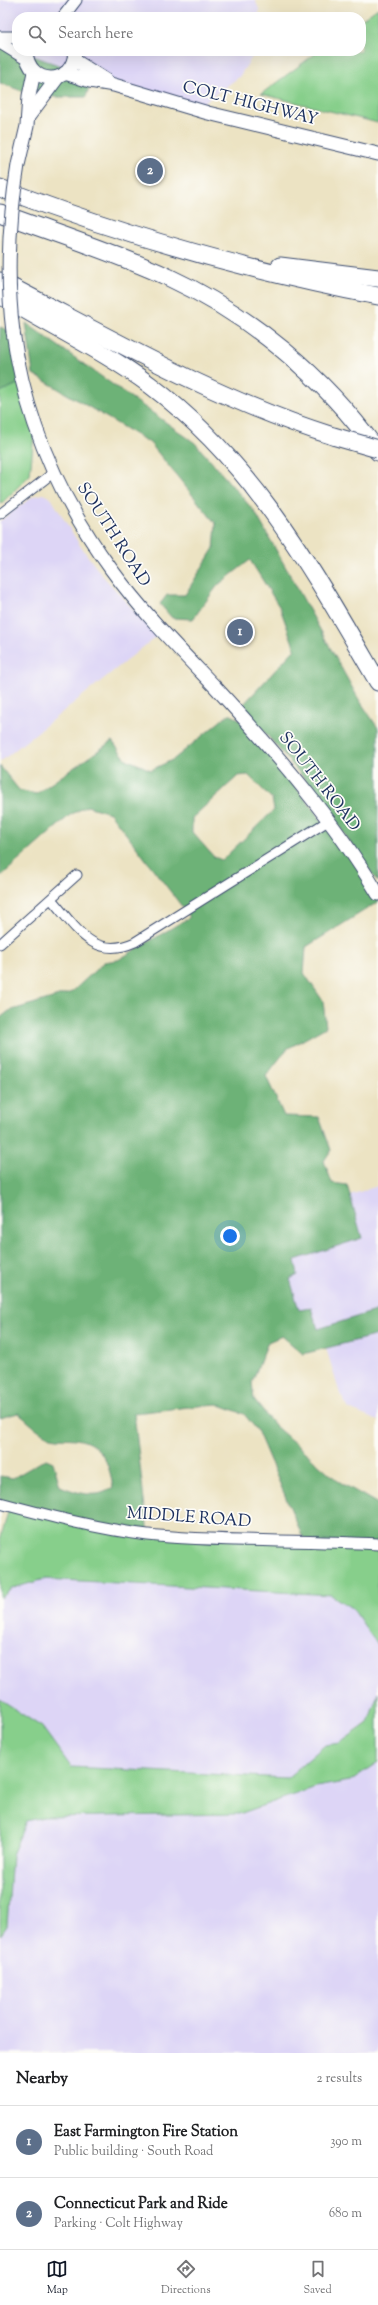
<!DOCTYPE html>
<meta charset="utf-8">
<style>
body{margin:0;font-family:"Sorts Mill Goudy",serif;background:#f2f2f2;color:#202124}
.you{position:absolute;left:230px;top:1236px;width:14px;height:14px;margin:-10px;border:3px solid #fff;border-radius:50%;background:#1a73e8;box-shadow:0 0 0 6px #1a73e833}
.badge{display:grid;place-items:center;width:26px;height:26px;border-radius:50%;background:#111827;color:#fff;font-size:13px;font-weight:700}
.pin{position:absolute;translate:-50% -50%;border:2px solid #fff;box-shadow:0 1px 4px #0006}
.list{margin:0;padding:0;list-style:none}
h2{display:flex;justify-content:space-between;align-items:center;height:52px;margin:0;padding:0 16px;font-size:17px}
h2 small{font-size:13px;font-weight:400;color:#757577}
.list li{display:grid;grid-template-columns:26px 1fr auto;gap:12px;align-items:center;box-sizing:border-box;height:72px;padding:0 16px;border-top:1px solid #e0e0e0}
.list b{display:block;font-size:15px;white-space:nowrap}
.list p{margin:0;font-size:13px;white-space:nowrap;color:#757577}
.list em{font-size:13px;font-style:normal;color:#757577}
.icon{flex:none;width:22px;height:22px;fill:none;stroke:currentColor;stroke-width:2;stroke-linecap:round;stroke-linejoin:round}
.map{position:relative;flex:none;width:378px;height:2053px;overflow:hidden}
.search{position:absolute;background:#fff;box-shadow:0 4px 16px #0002;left:12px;right:12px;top:12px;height:44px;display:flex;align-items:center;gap:10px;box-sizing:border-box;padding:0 14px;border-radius:16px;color:#757577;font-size:15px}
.sheet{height:196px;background:#fff}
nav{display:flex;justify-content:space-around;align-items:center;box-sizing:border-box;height:56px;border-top:1px solid #e0e0e0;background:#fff;font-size:11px;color:#757577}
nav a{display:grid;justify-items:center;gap:2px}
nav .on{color:#111827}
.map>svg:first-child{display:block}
.built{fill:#ddd5f6}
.green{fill:#87cf8b;stroke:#517f74}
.forest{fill:#6db277;stroke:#44706a;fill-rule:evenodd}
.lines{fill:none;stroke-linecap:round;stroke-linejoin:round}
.minor-casing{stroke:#3a4a6d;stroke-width:11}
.tertiary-casing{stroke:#3a4a6d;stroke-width:13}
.secondary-casing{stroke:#3a4a6d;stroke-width:15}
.motorway-casing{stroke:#3a4a6d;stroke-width:19}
.minor{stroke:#fff;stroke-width:9}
.tertiary{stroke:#fff;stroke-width:11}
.secondary{stroke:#fff;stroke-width:13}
.motorway{stroke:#fff;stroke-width:17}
.secondary-bridge-casing{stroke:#3a4a6d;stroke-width:15;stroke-linecap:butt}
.motorway-bridge-casing{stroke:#3a4a6d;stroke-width:19;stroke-linecap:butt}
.secondary-bridge{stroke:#fff;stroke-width:13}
.motorway-bridge{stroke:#fff;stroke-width:17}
.labels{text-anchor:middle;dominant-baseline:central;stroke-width:3.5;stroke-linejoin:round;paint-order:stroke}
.street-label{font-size:17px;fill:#1b2f5e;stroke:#fdfcf7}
</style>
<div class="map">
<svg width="378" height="2053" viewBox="0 0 378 2053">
<rect width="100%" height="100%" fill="#fdfcf7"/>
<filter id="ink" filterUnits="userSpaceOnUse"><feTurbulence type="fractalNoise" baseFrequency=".025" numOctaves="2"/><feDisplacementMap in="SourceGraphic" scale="8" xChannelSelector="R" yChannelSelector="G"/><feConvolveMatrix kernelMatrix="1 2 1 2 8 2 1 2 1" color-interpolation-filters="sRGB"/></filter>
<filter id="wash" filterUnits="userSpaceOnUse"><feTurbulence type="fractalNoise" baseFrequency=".012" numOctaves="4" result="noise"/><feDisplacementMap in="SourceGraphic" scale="16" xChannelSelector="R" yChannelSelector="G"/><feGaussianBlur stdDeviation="0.9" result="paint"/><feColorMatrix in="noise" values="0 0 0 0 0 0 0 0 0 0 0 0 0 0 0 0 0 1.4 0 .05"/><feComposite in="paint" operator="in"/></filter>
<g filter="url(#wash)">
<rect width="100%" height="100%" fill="#ece3c3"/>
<g class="built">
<polygon points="0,0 255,0 259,9 259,17 17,17 17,50 0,44"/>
<polygon points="19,51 256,51 239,77 194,110 114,85"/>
<polygon points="43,494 51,498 81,547 101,574 157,636 0,762 0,521 32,497"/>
<polygon points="378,1186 378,1310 318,1329 299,1311 290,1279 298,1275 295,1260 362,1238 350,1195"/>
<polygon points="378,1335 378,1421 349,1409 340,1394 326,1348"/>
<polygon points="45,1579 331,1595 353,1609 378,1646 378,1693 368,1722 340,1743 325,1746 287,1778 71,1767 42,1727 0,1700 0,1598 13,1588"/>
<polygon points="378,1762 378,2053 0,2053 0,1936 7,1926 12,1855 26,1821 42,1817 239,1814 316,1787 350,1781"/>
</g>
<g class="green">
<polygon points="378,8 378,123 261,94 319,51 361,51 361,20"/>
<polygon points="22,382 35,423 30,475 0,505 0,392"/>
<polygon points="10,1505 113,1530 378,1544 378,1646 353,1609 331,1595 45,1579 13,1588 0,1598 0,1541"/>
<polygon points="378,1693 378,1762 350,1781 316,1787 239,1814 43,1817 26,1821 12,1855 7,1926 0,1936 0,1700 42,1727 71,1767 287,1778 325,1745 340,1743 368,1723"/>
</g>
<g class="forest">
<polygon points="0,44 114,85 90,84 86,97 38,97 0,83"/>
<polygon points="26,323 195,443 255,512 358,698 378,728 378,882 309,784 242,706 295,649 280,608 250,560 218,585 193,619 172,618 160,604 167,595 185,595 214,548 216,524 150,443 33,374"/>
<polygon points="0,327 13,332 22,382 0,392"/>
<path d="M229,714l17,8 132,172v8l-72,45 -2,26 19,28 3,26 -39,22 -21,27 18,40 35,1 12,33 -7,11 8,22 15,2 15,53 -67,22 3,15 -8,4 9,31 12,-2 7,21 60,-19v25l-75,19 -21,-18 -14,6 -16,40 2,18 20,25 64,56 40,23v40l-74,-4 -47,-110 -13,-16 -27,-10 -83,9 14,122 -148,-32v-27l13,2 33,-19 7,3 7,24c18,7 37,14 53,1 -4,-24 -11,-44 -37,-48 -8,-1 -17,0 -25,-2 -13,-5 -22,-15 -33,-24l-18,5v-400l9,-7 63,-19 32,-30 14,-2 72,-43 -80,-104 -23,-7 -17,9 -70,62v-111l19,24 17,4 76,-53 14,18 25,11 23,-11zM248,775l24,24 2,11 -52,50 -8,-3 -22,-25v-14l46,-42z"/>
</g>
</g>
<g filter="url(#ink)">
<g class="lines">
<g class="minor-casing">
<g id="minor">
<polyline points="0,514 53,473"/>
<path d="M51,899c25,28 42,62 84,43l193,-121"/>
<polyline points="0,944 77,875"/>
</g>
</g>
<g class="tertiary-casing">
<g id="tertiary">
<polyline points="63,17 76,0"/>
<polyline points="0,37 17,37"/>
<polyline points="0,43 26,59"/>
<path d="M0,1503c49,13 98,26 148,32 76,8 153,4 230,9"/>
</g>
</g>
<g class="secondary-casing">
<g id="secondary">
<path d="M26,51c2,36 48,36 49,0"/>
<polyline points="74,60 107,81"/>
<polyline points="65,73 90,81 114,85 208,113 378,154"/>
<polyline points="28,117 58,77"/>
<polyline points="18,165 27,126 29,96 34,72"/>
<path d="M13,332c12,87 46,166 98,237 32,44 70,82 107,121 58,63 116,130 160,204"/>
</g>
</g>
<g class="motorway-casing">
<g id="motorway">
<path d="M0,188c122,47 249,83 378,108"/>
<path d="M0,213c56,21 114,39 168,64 82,38 157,100 210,175"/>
<polyline points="280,266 378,278"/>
<path d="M0,281c109,56 216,119 333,155"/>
<path d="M0,295c50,31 103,55 150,90 105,79 163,186 228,297"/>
</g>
</g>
<use href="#minor" class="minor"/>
<use href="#tertiary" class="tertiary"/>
<use href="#secondary" class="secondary"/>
<use href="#motorway" class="motorway"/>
<g class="secondary-bridge-casing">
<path id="secondary-bridge" d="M13,332c-7,-56 -4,-112 5,-167"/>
</g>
<g class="motorway-bridge-casing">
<polyline id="motorway-bridge" points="333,436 378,449"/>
</g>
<use href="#secondary-bridge" class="secondary-bridge"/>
<use href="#motorway-bridge" class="motorway-bridge"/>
</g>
</g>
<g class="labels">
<g class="street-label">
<text transform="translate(250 104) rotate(14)">COLT HIGHWAY</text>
<text transform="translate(113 535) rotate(57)">SOUTH ROAD</text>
<text transform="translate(319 782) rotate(52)">SOUTH ROAD</text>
<text transform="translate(189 1518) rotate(4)">MIDDLE ROAD</text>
</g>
</g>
</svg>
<div class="you"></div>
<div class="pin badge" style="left:240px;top:632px;background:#5c6f8a">1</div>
<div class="pin badge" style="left:150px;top:171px;background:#5c6f8a">2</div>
<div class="search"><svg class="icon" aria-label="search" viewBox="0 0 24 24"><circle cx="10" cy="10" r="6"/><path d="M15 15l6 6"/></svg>Search here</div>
</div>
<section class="sheet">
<h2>Nearby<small>2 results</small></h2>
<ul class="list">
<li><span class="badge" style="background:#5c6f8a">1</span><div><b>East Farmington Fire Station</b><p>Public building · South Road</p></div><em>390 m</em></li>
<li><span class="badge" style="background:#5c6f8a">2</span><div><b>Connecticut Park and Ride</b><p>Parking · Colt Highway</p></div><em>680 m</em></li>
</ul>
</section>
<nav>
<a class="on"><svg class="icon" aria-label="map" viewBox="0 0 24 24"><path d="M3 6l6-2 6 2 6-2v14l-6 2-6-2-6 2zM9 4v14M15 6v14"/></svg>Map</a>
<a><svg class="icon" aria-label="directions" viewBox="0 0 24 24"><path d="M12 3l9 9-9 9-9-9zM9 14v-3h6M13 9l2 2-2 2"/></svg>Directions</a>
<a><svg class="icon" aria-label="saved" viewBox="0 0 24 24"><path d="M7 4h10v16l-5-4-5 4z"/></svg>Saved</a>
</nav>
